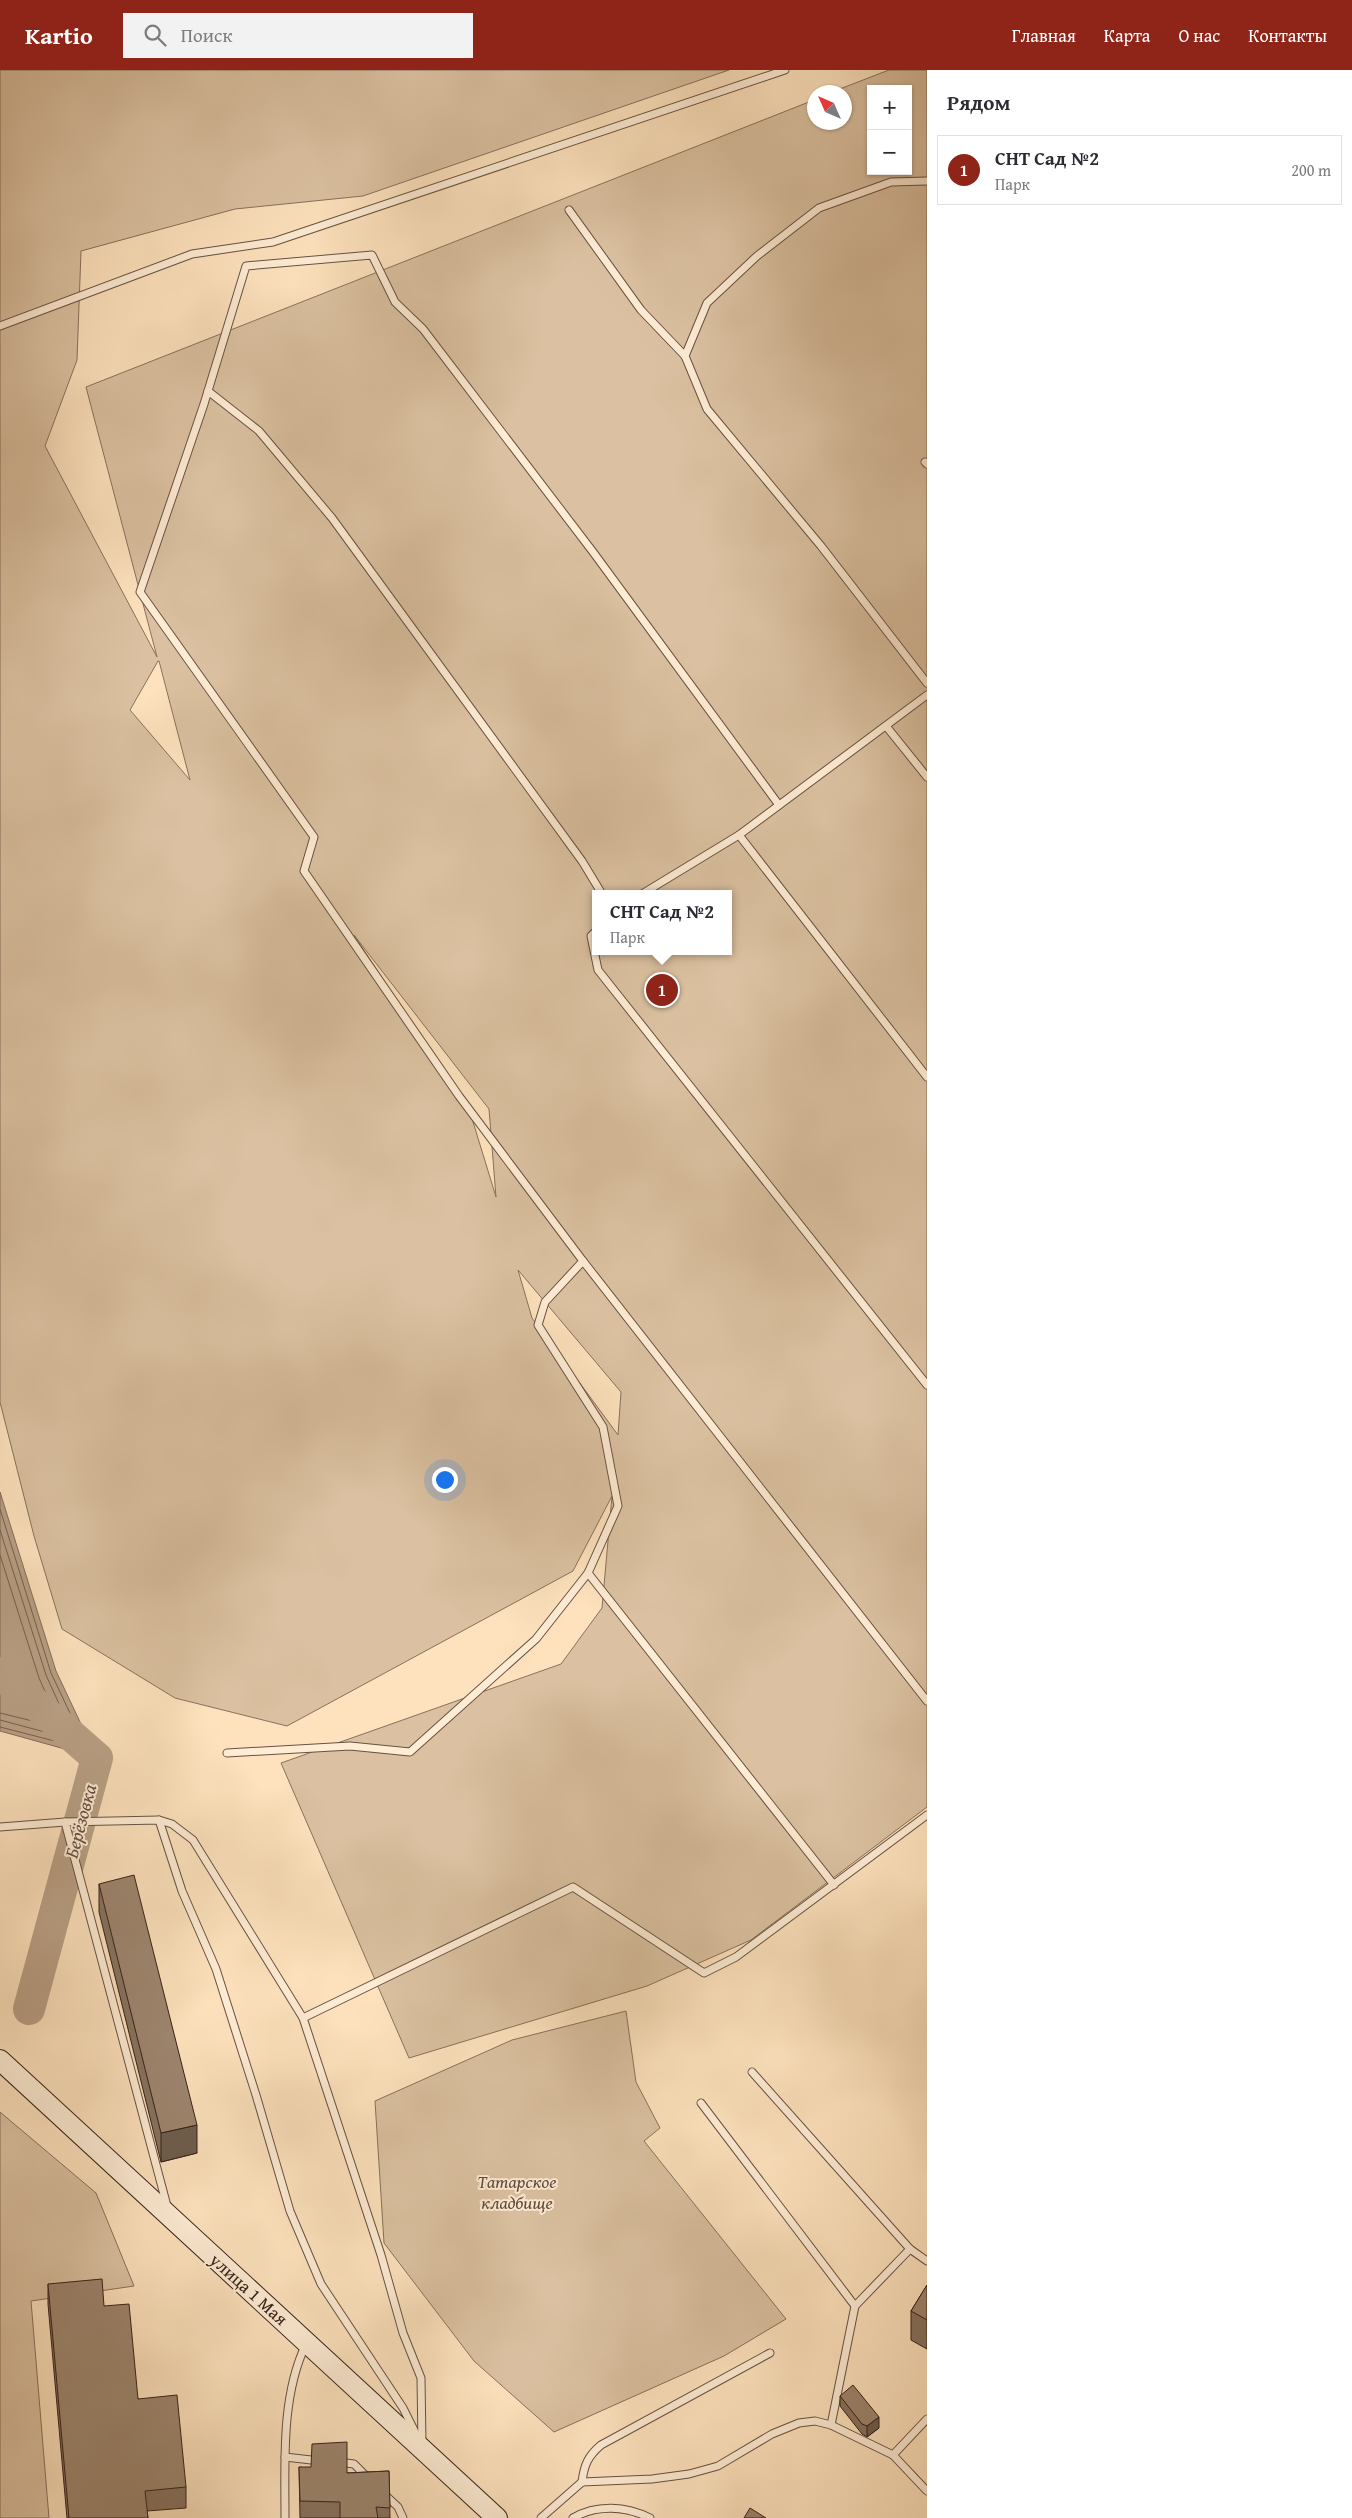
<!DOCTYPE html>
<html lang="ru">
<meta charset="utf-8">
<style>
body{margin:0;font-family:"Gentium Book Plus",serif;background:#f2f2f3;color:#2b2b33}
.controls{position:absolute;right:15px;top:15px;display:grid;overflow:hidden;border-radius:0px;box-shadow:0 1px 4px #0004}
.controls button{width:45px;height:45px;display:grid;place-items:center;padding:0;border:0;border-bottom:1px solid #e1e1e2;background:#fff;color:#2b2b33;font:25px sans-serif}
.compass{position:absolute;left:807px;top:15px;width:45px;height:45px;border-radius:50%;background:#fff;box-shadow:0 1px 4px #0004;rotate:315deg}
.you{position:absolute;left:444px;top:1409px;width:18px;height:18px;margin:-12px;border:4px solid #fff;border-radius:50%;background:#1a73e8;box-shadow:0 0 0 8px #1a73e833}
.badge{display:grid;place-items:center;width:32px;height:32px;border-radius:50%;background:#8f2418;color:#fff;font-size:16px;font-weight:700}
.pin{position:absolute;translate:-50% -50%;border:2px solid #fff;box-shadow:0 1px 5px #0006}
.popup{position:absolute;left:592px;top:820px;width:140px;height:65px;box-sizing:border-box;display:grid;place-content:center;border-radius:0px;background:#fff;filter:drop-shadow(0 1px 4px #0005);font-size:16px;white-space:nowrap;color:#7c7c81}
.popup b{font-size:19px;color:#2b2b33}
.popup::after{content:'';position:absolute;left:50%;top:100%;margin-left:-10px;border:10px solid transparent;border-top-color:#fff}
.list{margin:0;padding:0;list-style:none}
h2{display:flex;justify-content:space-between;align-items:center;height:65px;margin:0;padding:0 20px;font-size:21px}
h2 small{font-size:16px;font-weight:400;color:#7c7c81}
.list li{display:grid;grid-template-columns:32px 1fr auto;gap:15px;align-items:center;box-sizing:border-box;height:70px;margin:0 10px 10px;padding:0 10px;border:1px solid #e1e1e2;border-radius:0px}
.list b{display:block;font-size:19px;white-space:nowrap}
.list p{margin:0;font-size:16px;white-space:nowrap;color:#7c7c81}
.list em{font-size:16px;font-style:normal;color:#7c7c81}
.icon{flex:none;width:28px;height:28px;fill:none;stroke:currentColor;stroke-width:2;stroke-linecap:round;stroke-linejoin:round}
.map{position:relative;flex:none;width:927px;height:2448px;overflow:hidden}
header{display:flex;align-items:center;gap:30px;box-sizing:border-box;height:70px;padding:0 25px;background:#8f2418;color:#fff}
header strong{font-size:24px}
nav{display:flex;gap:28px;margin-inline-start:auto;font-size:18px}
.search{width:350px;height:45px;background:#f2f2f3;display:flex;align-items:center;gap:12px;box-sizing:border-box;padding:0 18px;border-radius:0px;color:#7c7c81;font-size:19px}
main{display:flex}
aside{flex:1;background:#fff}
.map>svg:first-child{display:block}
.green{fill:#dbc1a1;stroke:#88715d;fill-rule:evenodd}
.water{fill:#b9a085;stroke:#856d5a}
.lines{fill:none;stroke-linecap:round;stroke-linejoin:round}
.shore{stroke:#78604f;stroke-width:1}
.river{stroke:#b9a085;stroke-width:32}
.lane-casing{stroke:#685142;stroke-width:9}
.secondary-casing{stroke:#362119;stroke-width:22}
.lane{stroke:#feecd4;stroke-width:7}
.secondary{stroke:#feecd4;stroke-width:20}
.wall{fill:#87725f;stroke:#362119}
.shaded-wall{fill:#6e5d4d;stroke:#362119}
.building{fill:#9d856e;stroke:#362119}
.labels{text-anchor:middle;dominant-baseline:central;stroke-width:4;stroke-linejoin:round;paint-order:stroke}
.park-label{font-size:18px;font-style:italic;fill:#5f493b;stroke:#feecd4}
.street-label{font-size:18px;fill:#362119;stroke:#feecd4}
.water-label{font-size:19px;font-style:italic;fill:#644d3f;stroke:#feecd4}
</style>
<header>
<strong>Kartio</strong>
<div class="search"><svg class="icon" aria-label="search" viewBox="0 0 24 24"><circle cx="10" cy="10" r="6"/><path d="M15 15l6 6"/></svg>Поиск</div>
<nav><a>Главная</a><a>Карта</a><a>О нас</a><a>Контакты</a></nav>
</header>
<main>
<div class="map">
<svg width="927" height="2448" viewBox="0 0 927 2448">
<rect width="100%" height="100%" fill="#fde2bd"/>
<filter id="stains"><feTurbulence type="fractalNoise" baseFrequency=".004" numOctaves="4"/><feColorMatrix values="0 0 0 0 .2 0 0 0 0 .09 0 0 0 0 .02 0 0 0 .5 -.17"/></filter>
<radialGradient id="worn" r=".72"><stop offset=".6" stop-color="#630" stop-opacity="0"/><stop offset="1" stop-color="#630" stop-opacity=".3"/></radialGradient>
<g class="green">
<path d="M0,0h729l-366,126 -128,13 -154,42 -4,109 -32,86 112,211 -71,-270 728,-287v22h30v-30h-12l57,-22h38v1737l-176,133 -104,46 -238,72 -128,-295 280,-99 41,-56 10,-112 -39,75 -286,155 -112,-28 -113,-69 -28,-93 -34,-134zM871,19h37v82h-37zM158,591h1l31,119 -60,-70zM596,824h132v57h-132zM354,865l135,174 7,88 -26,-85zM518,1200l103,122 -3,43 -86,-117z"/>
<polygon points="626,1941 636,2012 660,2058 644,2071 786,2249 724,2286 554,2362 474,2291 384,2173 375,2031 512,1970"/>
<polygon points="0,2042 96,2123 134,2216 31,2231 49,2448 0,2448"/>
</g>
<polygon class="water" points="0,1422 56,1601 97,1688 0,1661"/>
<g class="lines">
<g class="shore">
<polyline points="0,1439 51,1603 86,1677 82,1678 0,1657"/>
<polyline points="0,1460 46,1605 74,1667 71,1669 0,1650"/>
<polyline points="0,1485 39,1608 60,1655 57,1657 0,1643"/>
</g>
<polyline class="river" points="0,1603 97,1688 29,1939"/>
<g class="lane-casing">
<g id="lane">
<polyline points="927,111 891,112 819,138 757,186 707,233 685,286 707,339 821,476 927,613"/>
<polyline points="569,140 641,240 685,286"/>
<polyline points="0,256 192,184 273,172 785,0"/>
<polyline points="208,321 259,361 332,448 582,791 602,824"/>
<polyline points="925,392 927,394"/>
<polyline points="886,656 927,707"/>
<polyline points="779,735 593,482 423,259 395,232 372,185 246,196 204,334 140,522 314,767 304,801 459,1026 583,1191 545,1232 538,1255 603,1357 618,1436 588,1503 834,1815"/>
<polyline points="739,765 927,1007"/>
<polyline points="642,824 739,765 927,625"/>
<polyline points="596,861 591,866 598,900 927,1315"/>
<polyline points="583,1191 927,1631"/>
<polyline points="227,1683 350,1676 410,1682 536,1569 588,1503"/>
<polyline points="159,1750 182,1821 216,1899 256,2025 290,2141 321,2214 403,2338 416,2364"/>
<polyline points="0,1757 65,1752"/>
<polyline points="303,1948 573,1817 704,1903 736,1887 927,1745"/>
<polyline points="752,2002 910,2179 855,2236"/>
<polyline points="701,2033 855,2236 831,2355"/>
<polyline points="167,2136 65,1752 159,1750 172,1754 193,1770 303,1948 381,2185 403,2263 421,2308 422,2375"/>
<polyline points="910,2179 927,2191"/>
<polyline points="893,2385 927,2421"/>
<polyline points="285,2387 320,2391"/>
<polyline points="338,2392 354,2394 369,2409"/>
<path d="M582,2412c2,-17 6,-26 19,-37l169,-92"/>
<polyline points="383,2423 398,2437 403,2448"/>
<path d="M285,2448c0,-57 -4,-122 21,-174"/>
<polyline points="541,2448 582,2412 652,2409 689,2404 718,2396 772,2364 799,2353 815,2351 831,2355 893,2385 927,2349"/>
<path d="M573,2448c24,-14 53,-12 77,0"/>
</g>
</g>
<g class="secondary-casing">
<polyline id="secondary" points="0,1990 497,2448"/>
</g>
<use href="#lane" class="lane"/>
<use href="#secondary" class="secondary"/>
</g>
<g class="wall">
<polygon points="99,1814 197,2083 161,2092 99,1842"/>
<polygon points="48,2214 104,2236 138,2329 186,2417 186,2438 147,2441 148,2448 67,2448 48,2234"/>
<polygon points="927,2215 927,2279 911,2270 911,2241"/>
<polygon points="840,2326 879,2358 867,2367 862,2364 840,2336"/>
<polygon points="299,2397 347,2403 389,2401 390,2448 300,2448"/>
</g>
<g class="shaded-wall">
<polygon points="197,2055 197,2083 161,2092 161,2063"/>
<polygon points="879,2347 879,2358 867,2367 867,2356"/>
</g>
<g class="building">
<polygon points="134,1805 197,2055 161,2063 99,1814"/>
<polygon points="102,2209 104,2236 129,2234 138,2329 177,2325 186,2417 145,2421 148,2448 69,2448 48,2214"/>
<polygon points="927,2215 927,2250 911,2241"/>
<polygon points="853,2315 879,2347 867,2356 862,2354 840,2326"/>
<polygon points="347,2372 347,2403 389,2401 390,2438 376,2437 378,2448 340,2448 340,2432 300,2431 299,2397 311,2397 312,2374"/>
<polygon points="750,2438 766,2448 744,2448"/>
</g>
<g class="labels">
<g class="park-label">
<text x="517" y="2111">Татарское<tspan x="517" dy="21">кладбище</tspan></text>
</g>
<g class="street-label">
<text transform="translate(249 2219) rotate(42)">улица 1 Мая</text>
</g>
<g class="water-label">
<text transform="translate(80 1751) rotate(-75)">Берёзовка</text>
</g>
</g>
<rect width="100%" height="100%" filter="url(#stains)"/>
<rect width="100%" height="100%" fill="url(#worn)"/>
</svg>
<div class="controls">
<button>+</button>
<button>−</button>
</div>
<svg class="compass" viewBox="-18 -18 36 36"><path d="M0-13l5 13h-10z" fill="#e53935"/><path d="M0 13l5-13h-10z" fill="#7c7c81"/></svg>
<div class="you"></div>
<div class="pin badge" style="left:662px;top:920px">1</div>
<div class="popup"><b>СНТ Сад №2</b>Парк</div>
</div>
<aside>
<h2>Рядом<small></small></h2>
<ul class="list">
<li><span class="badge">1</span><div><b>СНТ Сад №2</b><p>Парк</p></div><em>200 m</em></li>
</ul>
</aside>
</main>
